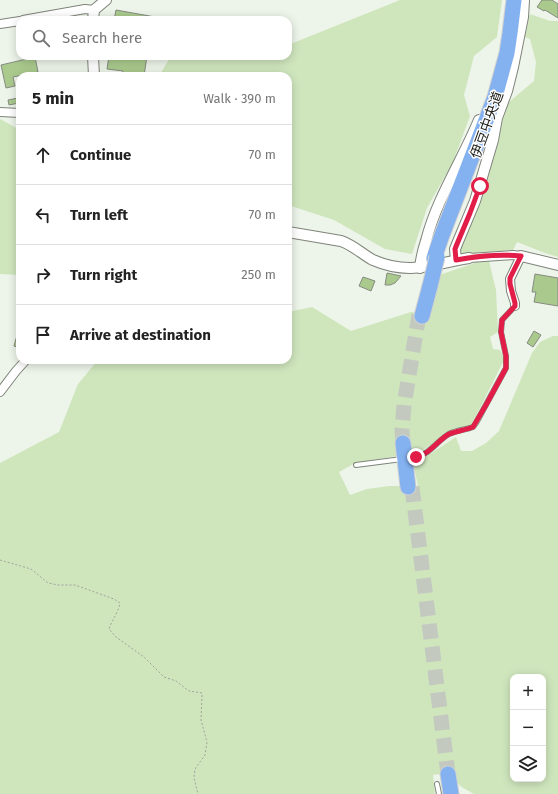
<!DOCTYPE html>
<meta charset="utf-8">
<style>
body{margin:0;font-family:"Fira Sans","Noto Sans JP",sans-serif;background:#f6f6f6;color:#222}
.controls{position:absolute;right:12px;bottom:12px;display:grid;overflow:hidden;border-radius:8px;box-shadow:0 2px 10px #0003}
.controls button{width:36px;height:36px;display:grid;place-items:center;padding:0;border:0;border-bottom:1px solid #e0e0e0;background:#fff;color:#222;font:20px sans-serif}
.stop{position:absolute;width:12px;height:12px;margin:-9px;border:3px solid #e11d48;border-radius:50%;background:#fff}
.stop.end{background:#e11d48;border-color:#fff;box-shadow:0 1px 4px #0008}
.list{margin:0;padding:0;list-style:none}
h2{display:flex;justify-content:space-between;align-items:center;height:52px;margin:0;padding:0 16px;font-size:17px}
h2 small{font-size:13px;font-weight:400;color:#767676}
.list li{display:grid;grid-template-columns:26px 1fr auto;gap:12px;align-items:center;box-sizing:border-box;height:60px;padding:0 16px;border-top:1px solid #e0e0e0}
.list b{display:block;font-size:15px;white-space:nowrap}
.list em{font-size:13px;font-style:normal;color:#767676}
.icon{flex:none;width:22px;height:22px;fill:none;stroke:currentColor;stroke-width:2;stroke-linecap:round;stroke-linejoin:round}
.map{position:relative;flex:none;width:558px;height:794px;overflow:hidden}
.search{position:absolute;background:#fff;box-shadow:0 2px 10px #0003;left:16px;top:16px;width:276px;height:44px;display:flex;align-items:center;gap:10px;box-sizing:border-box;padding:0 14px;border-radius:12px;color:#767676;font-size:15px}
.panel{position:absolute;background:#fff;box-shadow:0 2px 10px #0003;left:16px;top:72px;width:276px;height:292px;border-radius:12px}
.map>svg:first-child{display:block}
.green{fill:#cfe6bd;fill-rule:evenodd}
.building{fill:#aaca8d;stroke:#868b81}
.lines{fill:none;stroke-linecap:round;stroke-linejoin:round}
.motorway-tunnel{stroke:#c3c9bf;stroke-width:15;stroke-dasharray:15 8;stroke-linecap:butt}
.service-casing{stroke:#7f847a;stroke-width:6}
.minor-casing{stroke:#7f847a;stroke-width:10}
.tertiary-casing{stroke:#7f847a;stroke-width:12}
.motorway-casing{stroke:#d1d2d1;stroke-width:17}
.path{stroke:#9fa49c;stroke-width:1;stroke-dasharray:2 2;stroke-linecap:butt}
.service{stroke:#fff;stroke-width:4}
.minor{stroke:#fff;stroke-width:8}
.tertiary{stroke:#fff;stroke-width:10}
.motorway{stroke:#84b1f0;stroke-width:15}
.motorway-bridge-casing{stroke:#d1d2d1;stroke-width:17;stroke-linecap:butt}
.motorway-bridge{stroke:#84b1f0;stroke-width:15}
.route{stroke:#e11d48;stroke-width:5}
.labels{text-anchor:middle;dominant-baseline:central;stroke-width:3;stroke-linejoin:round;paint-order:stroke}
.street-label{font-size:14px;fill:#1b1d19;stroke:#fff}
</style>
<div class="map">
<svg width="558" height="794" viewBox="0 0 558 794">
<rect width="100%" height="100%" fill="#edf4e9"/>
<g class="green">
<polygon points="400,0 502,0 497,37 474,56 464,95 470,116 453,162 427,208 412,254 385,249 334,220 288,205 288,76 159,76 171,56 288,56 288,45"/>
<polygon points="530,14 550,21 558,21 558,257 545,253 517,242 513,250 464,254 460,251 461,243 482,191 503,119 509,102 534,81 536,62 530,39 525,37"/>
<polygon points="0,119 20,130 20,275 0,274"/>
<path d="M478,261h11l7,29 2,42 -8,5 3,12 7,1 3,6v6l-32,64 -24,8 -27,18 -65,11 -16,9 11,23 17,-6 22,-3h29l-4,-19v-6l13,-5 29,-19 5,14h11l14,-8 13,-12 33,-78 8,-11 13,-6h5v458h-84c-12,-7 -19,-9 -22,-22l-19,3 2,19h-435v-331l59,-31 19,-48 20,-24h98l3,2 2,-2h87v-48l24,-5 39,24 60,-19 16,2 12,-39 33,-11zM513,677h30v102h-30z"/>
</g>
<g class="building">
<polygon points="542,0 552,0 558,4 558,18 545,10 544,11 537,7"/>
<polygon points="116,10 155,17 155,20 114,20"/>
<polygon points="109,56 147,56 144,76 122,76 123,71 107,69"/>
<polygon points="35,57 38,72 13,77 15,86 6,88 1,65"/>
<polygon points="18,98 19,103 9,105 8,100"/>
<polygon points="387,273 401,276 395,283 390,285 385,285"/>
<polygon points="535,274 558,278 558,306 534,302 536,292 532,292"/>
<polygon points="363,277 375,281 371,291 359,286"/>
<polygon points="534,331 541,335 533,347 527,343"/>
<polygon points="18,332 20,332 20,348 14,346"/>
</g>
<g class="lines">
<g class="motorway-tunnel">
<polyline points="403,443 402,430 404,405 419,315"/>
<polyline points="412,487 448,774"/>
</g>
<g class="service-casing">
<g id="service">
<path d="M416,457c14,-3 21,-16 33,-23 8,-4 16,-4 24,-7l3,-4 30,-55v-12l-5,-24 1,-12 13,-14"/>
<polyline points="356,465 402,459"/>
<polyline points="437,784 439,794"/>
</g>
</g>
<g class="minor-casing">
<g id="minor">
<polyline points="23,20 85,9 94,10"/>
<polyline points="0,24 20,21"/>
<polyline points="0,112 20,113"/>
<polyline points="469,258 513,255 521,256 510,279 511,291 515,303 515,306"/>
<polyline points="0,392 16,371 26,360"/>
</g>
</g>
<g class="tertiary-casing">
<g id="tertiary">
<polyline points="93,20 94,10 106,0"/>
<polyline points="93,56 94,76"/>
<path d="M288,232l53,9c12,4 21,13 32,19 37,16 59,4 96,-2"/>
<polyline points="521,256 558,265"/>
<polyline points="456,260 455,249 457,244 475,201 493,140 497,118 507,91 513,67 523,17 524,0"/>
<path d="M420,268c1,-9 3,-18 6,-27 11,-43 36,-80 53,-121"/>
</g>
</g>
<g class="motorway-casing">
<g id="motorway">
<polyline points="434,258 442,235 495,97 507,53 510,33 514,0"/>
<polyline points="422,316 430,286"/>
<polyline points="403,443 408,487"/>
<polyline points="448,774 451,794"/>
</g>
</g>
<path class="path" d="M0,560l31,9 17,14 10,2h17l39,14 6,4c-2,10 -8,17 -11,26l7,8 28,20 20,20 12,4 13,10 13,2v3l-1,24 6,22 -2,13 -10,14 -1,9 4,16"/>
<use href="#service" class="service"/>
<use href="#minor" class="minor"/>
<use href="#tertiary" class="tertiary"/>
<use href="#motorway" class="motorway"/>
<g class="motorway-bridge-casing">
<polyline id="motorway-bridge" points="430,286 437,257"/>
</g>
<use href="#motorway-bridge" class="motorway-bridge"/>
</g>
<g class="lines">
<path class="route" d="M416,457c14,-3 21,-16 33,-23 8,-3 16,-4 24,-7l13,-22 20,-37v-12l-5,-24 1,-12 13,-14v-3l-5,-19v-6l11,-22c-21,-2 -44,0 -65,4l-1,-11 2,-5 13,-31 10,-27"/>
</g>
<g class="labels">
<g class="street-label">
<text transform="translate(487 125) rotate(-70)">伊豆中央道</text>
</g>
</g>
</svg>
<div class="controls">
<button>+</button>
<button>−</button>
<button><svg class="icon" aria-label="layers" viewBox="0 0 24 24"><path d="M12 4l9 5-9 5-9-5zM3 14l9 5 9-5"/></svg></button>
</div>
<div class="stop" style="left:480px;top:186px"></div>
<div class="stop end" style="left:416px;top:457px"></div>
<div class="search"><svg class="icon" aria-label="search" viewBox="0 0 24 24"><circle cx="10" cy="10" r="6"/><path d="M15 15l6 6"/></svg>Search here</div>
<section class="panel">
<h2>5 min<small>Walk · 390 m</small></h2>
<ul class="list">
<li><svg class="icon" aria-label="ahead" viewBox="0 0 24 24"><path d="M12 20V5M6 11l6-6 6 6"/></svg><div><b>Continue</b></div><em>70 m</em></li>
<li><svg class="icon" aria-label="left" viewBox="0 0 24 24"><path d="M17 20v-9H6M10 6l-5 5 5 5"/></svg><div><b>Turn left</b></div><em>70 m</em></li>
<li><svg class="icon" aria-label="right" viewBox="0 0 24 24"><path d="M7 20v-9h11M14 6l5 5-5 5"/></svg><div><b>Turn right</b></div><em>250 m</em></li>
<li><svg class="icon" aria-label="arrive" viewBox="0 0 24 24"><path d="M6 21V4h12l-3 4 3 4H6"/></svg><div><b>Arrive at destination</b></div></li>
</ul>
</section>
</div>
